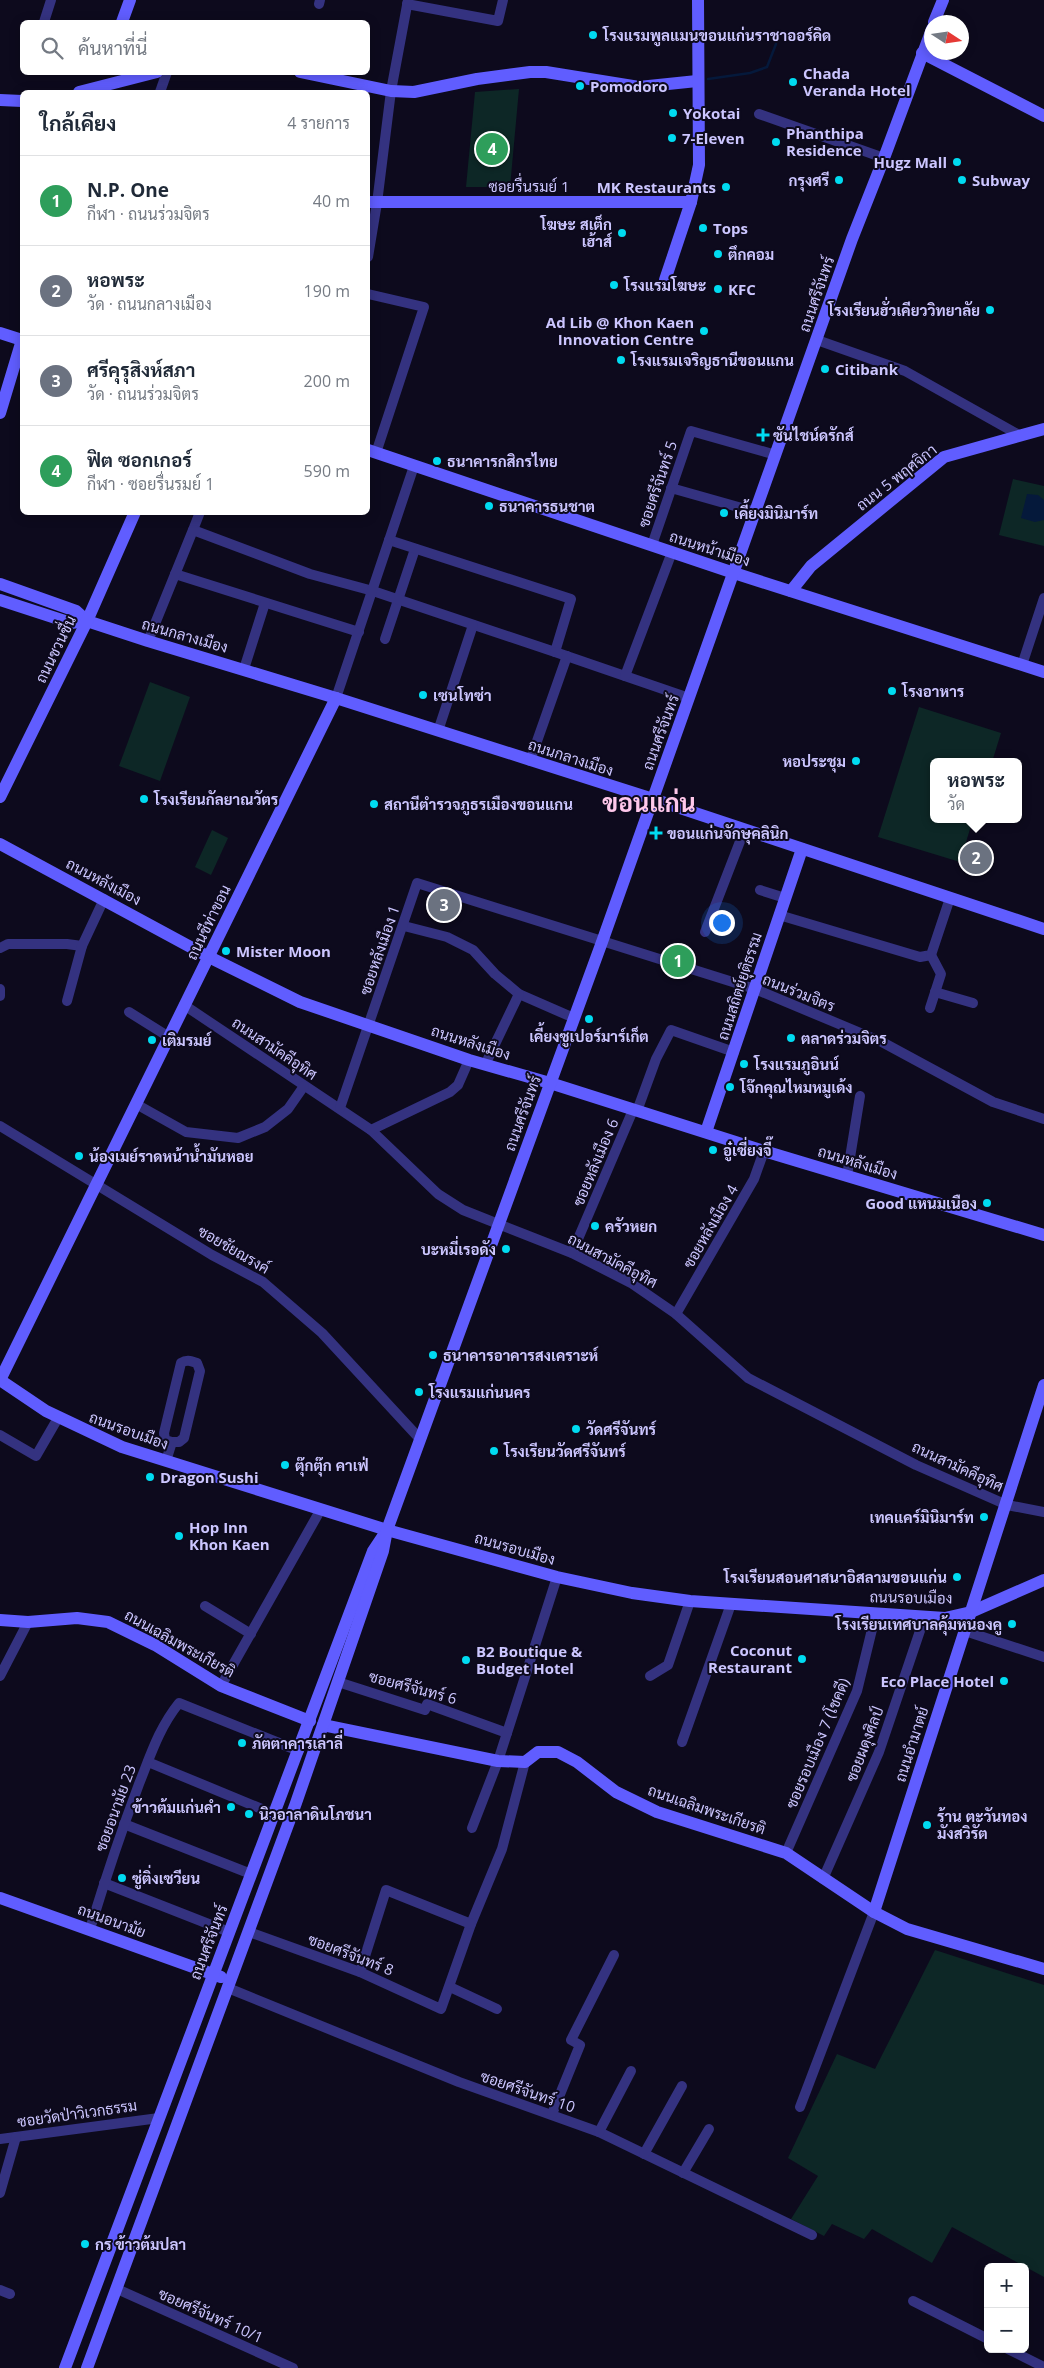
<!DOCTYPE html>
<html lang="th">
<meta charset="utf-8">
<style>
body{margin:0;font-family:"Open Sans",Sarabun,sans-serif;background:#f6f6f7;color:#1f2937}
.controls{position:absolute;right:15px;bottom:15px;display:grid;overflow:hidden;border-radius:8px;box-shadow:0 2px 12px #0003}
.controls button{width:45px;height:45px;display:grid;place-items:center;padding:0;border:0;border-bottom:1px solid #e0e1e3;background:#fff;color:#1f2937;font:25px sans-serif}
.compass{position:absolute;left:924px;top:15px;width:45px;height:45px;border-radius:50%;background:#fff;box-shadow:0 2px 12px #0003;rotate:102deg}
.you{position:absolute;left:721px;top:922px;width:18px;height:18px;margin:-12px;border:4px solid #fff;border-radius:50%;background:#1a73e8;box-shadow:0 0 0 8px #1a73e833}
.badge{display:grid;place-items:center;width:32px;height:32px;border-radius:50%;background:#b45309;color:#fff;font-size:16px;font-weight:700}
.pin{position:absolute;translate:-50% -50%;border:2px solid #fff;box-shadow:0 1px 5px #0006}
.popup{position:absolute;left:930px;top:758px;width:92px;height:65px;box-sizing:border-box;display:grid;place-content:center;border-radius:8px;background:#fff;filter:drop-shadow(0 1px 4px #0005);font-size:16px;white-space:nowrap;color:#747a83}
.popup b{font-size:19px;color:#1f2937}
.popup::after{content:'';position:absolute;left:50%;top:100%;margin-left:-10px;border:10px solid transparent;border-top-color:#fff}
.list{margin:0;padding:0;list-style:none}
h2{display:flex;justify-content:space-between;align-items:center;height:65px;margin:0;padding:0 20px;font-size:21px}
h2 small{font-size:16px;font-weight:400;color:#747a83}
.list li{display:grid;grid-template-columns:32px 1fr auto;gap:15px;align-items:center;box-sizing:border-box;height:90px;padding:0 20px;border-top:1px solid #e0e1e3}
.list b{display:block;font-size:19px;white-space:nowrap}
.list p{margin:0;font-size:16px;white-space:nowrap;color:#747a83}
.list em{font-size:16px;font-style:normal;color:#747a83}
.icon{flex:none;width:28px;height:28px;fill:none;stroke:currentColor;stroke-width:2;stroke-linecap:round;stroke-linejoin:round}
.map{position:relative;flex:none;width:1044px;height:2368px;overflow:hidden}
.search{position:absolute;background:#fff;box-shadow:0 2px 12px #0003;left:20px;top:20px;width:350px;height:55px;display:flex;align-items:center;gap:12px;box-sizing:border-box;padding:0 18px;border-radius:8px;color:#747a83;font-size:19px}
.panel{position:absolute;background:#fff;box-shadow:0 2px 12px #0003;left:20px;top:90px;width:350px;height:425px;border-radius:8px}
.map>svg:first-child{display:block}
.green{fill:#0d2726}
.water{fill:#05193b}
.lines{fill:none;stroke-linecap:round;stroke-linejoin:round}
.stream{stroke:#05193b;stroke-width:2.5}
.street{stroke:#343280;stroke-width:10}
.secondary{stroke:#605dff;stroke-width:12}
.poi-dot{fill:#00dbf1;stroke:#0d0a1d;stroke-width:2}
.labels{text-anchor:middle;dominant-baseline:central;stroke-width:4;stroke-linejoin:round;paint-order:stroke}
.poi-label{font-size:15px;font-weight:bold;fill:#ccc6ff;stroke:#0d0a1d;text-anchor:start}
.street-label{font-size:15px;fill:#ccc6ff;stroke:#0d0a1d}
.town-label{font-size:25px;font-weight:bold;fill:#ffc8eb;stroke:#0d0a1d}
</style>
<div class="map">
<svg width="1044" height="2368" viewBox="0 0 1044 2368">
<rect width="100%" height="100%" fill="#0d0a1d"/>
<g class="green">
<polygon points="519,89 510,187 466,187 475,92"/>
<polygon points="1013,479 1044,486 1044,546 999,535"/>
<polygon points="150,682 190,697 160,781 119,766"/>
<polygon points="919,707 1001,733 992,762 934,762 934,819 973,819 960,862 878,837"/>
<polygon points="212,830 228,838 211,875 195,867"/>
<polygon points="935,1950 1044,1985 1044,2277 952,2227 932,2263 872,2229 864,2239 832,2224 824,2236 791,2219 818,2176 788,2158 837,2054 875,2069"/>
</g>
<polygon class="water" points="1027,494 1038,495 1044,500 1044,520 1035,522 1021,518"/>
<g class="lines">
<polyline class="stream" points="708,79 750,73 767,67 776,44"/>
<g class="street">
<polyline points="319,4 320,0"/>
<polyline points="407,4 498,21 503,0"/>
<polyline points="44,22 51,0"/>
<polyline points="160,92 167,72"/>
<polyline points="759,114 884,158"/>
<polyline points="368,257 377,203 391,91 408,0"/>
<polyline points="368,294 424,307 376,453"/>
<polyline points="817,340 905,371 1019,435"/>
<polyline points="671,488 756,512"/>
<polyline points="193,530 200,512"/>
<polyline points="652,545 691,431 776,455"/>
<polyline points="175,574 359,632"/>
<polyline points="385,639 415,549"/>
<polyline points="148,641 193,530 310,574 373,591 555,652 571,599 389,540"/>
<polyline points="555,652 689,698"/>
<polyline points="1022,665 1044,598"/>
<polyline points="244,669 265,603"/>
<polyline points="625,676 672,552"/>
<polyline points="336,698 414,466"/>
<polyline points="438,731 473,625"/>
<polyline points="530,761 567,656"/>
<polyline points="760,890 785,898"/>
<polyline points="779,915 920,957 931,955 950,898"/>
<polyline points="404,926 447,937 473,950 495,974 519,994 574,1018"/>
<polyline points="705,932 744,831"/>
<polyline points="0,948 8,944 67,944 82,946"/>
<polyline points="0,989 0,996"/>
<polyline points="935,992 973,1003"/>
<polyline points="67,1001 82,946 104,899"/>
<polyline points="184,1005 371,1130 438,1194 463,1210 572,1253 631,1283 676,1314 748,1378 916,1465 1007,1505 1044,1512"/>
<polyline points="930,1008 941,974 931,955"/>
<polyline points="129,1012 169,1037"/>
<polyline points="485,1065 519,994"/>
<polyline points="136,1104 186,1132 238,1138 265,1127 288,1109 304,1086"/>
<polyline points="340,1108 417,883 755,989 882,1042 993,1102 1044,1119"/>
<polyline points="637,1111 656,1059 671,1030 734,1052"/>
<polyline points="0,1126 212,1255 263,1282 322,1333 420,1439"/>
<polyline points="371,1130 450,1092 458,1085 469,1060"/>
<polyline points="847,1176 860,1096"/>
<polyline points="572,1253 633,1110"/>
<polyline points="676,1314 754,1179 764,1151"/>
<polyline points="0,1435 36,1456 58,1418"/>
<path d="M166,1461l6,-19 -7,-2 -1,-7 17,-70c6,-4 10,-2 16,0l3,8 -16,67 -5,4h-7"/>
<polyline points="205,1606 251,1634"/>
<polyline points="965,1631 1044,1657"/>
<polyline points="0,1676 28,1622"/>
<polyline points="650,1676 668,1665 690,1601"/>
<polyline points="338,1682 425,1710 427,1704 507,1733"/>
<polyline points="221,1686 321,1509"/>
<polyline points="682,1742 731,1604"/>
<polyline points="148,1762 274,1814"/>
<polyline points="124,1824 251,1874"/>
<polyline points="472,1828 498,1761 557,1577"/>
<polyline points="786,1853 857,1691 876,1613"/>
<polyline points="823,1879 879,1752 925,1616"/>
<polyline points="104,1883 229,1932"/>
<path d="M90,1929c15,-49 31,-97 49,-145 12,-30 20,-56 40,-81l120,48"/>
<polyline points="249,1932 360,1972 441,2009 471,1924 502,1849 525,1762"/>
<polyline points="360,1972 386,1890 471,1924"/>
<polyline points="450,1987 497,2009"/>
<polyline points="228,1988 459,2082 599,2132 812,2235"/>
<polyline points="800,2107 874,1912"/>
<polyline points="552,2114 580,2045 571,2040 614,1955"/>
<polyline points="599,2132 631,2071"/>
<polyline points="0,2139 159,2118"/>
<polyline points="644,2154 682,2086"/>
<polyline points="683,2173 709,2129"/>
<polyline points="0,2193 16,2137"/>
<polyline points="117,2289 293,2368"/>
<polyline points="0,2290 10,2294"/>
<polyline points="913,2301 988,2339"/>
<polyline points="1008,2349 1044,2367"/>
</g>
<g class="secondary">
<polyline points="122,22 130,0"/>
<polyline points="934,22 943,0"/>
<polyline points="922,53 1044,116"/>
<polyline points="300,72 391,91 414,92 477,79 530,72 546,72 639,87 697,81"/>
<polyline points="79,92 157,72"/>
<polyline points="0,100 22,101"/>
<polyline points="368,202 691,202"/>
<polyline points="665,280 691,202 699,165 698,0"/>
<polyline points="0,333 22,340"/>
<polyline points="0,413 22,340"/>
<polyline points="368,450 734,573 1044,672"/>
<polyline points="0,584 76,611 87,621 148,641 336,698 653,799 1044,929"/>
<polyline points="791,591 811,566 944,457 1044,429"/>
<polyline points="0,600 71,623 87,621"/>
<polyline points="0,797 87,621 135,512"/>
<polyline points="0,844 209,957 300,1002 469,1060 550,1083 764,1151 1044,1235"/>
<polyline points="706,1132 802,849"/>
<polyline points="0,1380 46,1411 122,1447 387,1530 557,1577 632,1593 690,1601 945,1618 971,1612 1044,1580"/>
<polyline points="0,1380 336,698"/>
<polyline points="0,1620 28,1622 77,1618 108,1622 155,1645 221,1686 310,1721"/>
<polyline points="323,1725 498,1761 525,1762 538,1752 558,1752 577,1762 616,1792 657,1812 786,1853 874,1912 907,1929 1044,1969"/>
<polyline points="0,1898 221,1977"/>
<polyline points="874,1912 1044,1385"/>
<polyline points="65,2368 373,1551 383,1536"/>
<polyline points="87,2368 296,1803 383,1551 387,1530 602,942 852,239 884,158 932,29"/>
</g>
</g>
<g class="poi-dot">
<circle cx="593" cy="35" r="5"/>
<circle cx="793" cy="82" r="5"/>
<circle cx="580" cy="86" r="5"/>
<circle cx="673" cy="113" r="5"/>
<circle cx="672" cy="138" r="5"/>
<circle cx="776" cy="142" r="5"/>
<circle cx="957" cy="162" r="5"/>
<circle cx="839" cy="180" r="5"/>
<circle cx="962" cy="180" r="5"/>
<circle cx="726" cy="187" r="5"/>
<circle cx="703" cy="228" r="5"/>
<circle cx="622" cy="233" r="5"/>
<circle cx="718" cy="254" r="5"/>
<circle cx="614" cy="285" r="5"/>
<circle cx="718" cy="289" r="5"/>
<circle cx="990" cy="310" r="5"/>
<circle cx="704" cy="331" r="5"/>
<circle cx="621" cy="360" r="5"/>
<circle cx="825" cy="369" r="5"/>
<path d="M760.5 427.5h5v5h5v5h-5v5h-5v-5h-5v-5h5z"/>
<circle cx="437" cy="461" r="5"/>
<circle cx="489" cy="506" r="5"/>
<circle cx="724" cy="513" r="5"/>
<circle cx="892" cy="691" r="5"/>
<circle cx="423" cy="695" r="5"/>
<circle cx="856" cy="761" r="5"/>
<circle cx="144" cy="799" r="5"/>
<circle cx="374" cy="804" r="5"/>
<path d="M653.5 825.5h5v5h5v5h-5v5h-5v-5h-5v-5h5z"/>
<circle cx="226" cy="951" r="5"/>
<circle cx="589" cy="1019" r="5"/>
<circle cx="791" cy="1038" r="5"/>
<circle cx="152" cy="1040" r="5"/>
<circle cx="744" cy="1064" r="5"/>
<circle cx="730" cy="1087" r="5"/>
<circle cx="713" cy="1150" r="5"/>
<circle cx="79" cy="1156" r="5"/>
<circle cx="987" cy="1203" r="5"/>
<circle cx="595" cy="1226" r="5"/>
<circle cx="506" cy="1249" r="5"/>
<circle cx="433" cy="1355" r="5"/>
<circle cx="419" cy="1392" r="5"/>
<circle cx="576" cy="1429" r="5"/>
<circle cx="494" cy="1451" r="5"/>
<circle cx="285" cy="1465" r="5"/>
<circle cx="150" cy="1477" r="5"/>
<circle cx="984" cy="1517" r="5"/>
<circle cx="179" cy="1536" r="5"/>
<circle cx="957" cy="1577" r="5"/>
<circle cx="1012" cy="1624" r="5"/>
<circle cx="802" cy="1659" r="5"/>
<circle cx="466" cy="1660" r="5"/>
<circle cx="1004" cy="1681" r="5"/>
<circle cx="242" cy="1743" r="5"/>
<circle cx="231" cy="1807" r="5"/>
<circle cx="249" cy="1814" r="5"/>
<circle cx="927" cy="1825" r="5"/>
<circle cx="122" cy="1878" r="5"/>
<circle cx="85" cy="2244" r="5"/>
</g>
<g class="labels">
<g class="poi-label">
<text x="603" y="35">โรงแรมพูลแมนขอนแก่นราชาออร์คิด</text>
<text x="803" y="73">Chada<tspan x="803" dy="17">Veranda Hotel</tspan></text>
<text x="590" y="86">Pomodoro</text>
<text x="683" y="113">Yokotai</text>
<text x="786" y="133">Phanthipa<tspan x="786" dy="17">Residence</tspan></text>
<text x="682" y="138">7-Eleven</text>
<text x="947" y="162" text-anchor="end">Hugz Mall</text>
<text x="829" y="180" text-anchor="end">กรุงศรี</text>
<text x="972" y="180">Subway</text>
<text x="716" y="187" text-anchor="end">MK Restaurants</text>
<text x="612" y="224" text-anchor="end">โฆษะ สเต็ก<tspan x="612" dy="17">เฮ้าส์</tspan></text>
<text x="713" y="228">Tops</text>
<text x="728" y="254">ตึกคอม</text>
<text x="624" y="285">โรงแรมโฆษะ</text>
<text x="728" y="289">KFC</text>
<text x="980" y="310" text-anchor="end">โรงเรียนฮั่วเคียววิทยาลัย</text>
<text x="694" y="322" text-anchor="end">Ad Lib @ Khon Kaen<tspan x="694" dy="17">Innovation Centre</tspan></text>
<text x="631" y="360">โรงแรมเจริญธานีขอนแกน</text>
<text x="835" y="369">Citibank</text>
<text x="773" y="435">ซันไชน์ดรักส์</text>
<text x="447" y="461">ธนาคารกสิกรไทย</text>
<text x="499" y="506">ธนาคารธนชาต</text>
<text x="734" y="513">เคี้ยงมินิมาร์ท</text>
<text x="902" y="691">โรงอาหาร</text>
<text x="433" y="695">เซนโทซ่า</text>
<text x="846" y="761" text-anchor="end">หอประชุม</text>
<text x="154" y="799">โรงเรียนกัลยาณวัตร</text>
<text x="384" y="804">สถานีตำรวจภูธรเมืองขอนแกน</text>
<text x="667" y="833">ขอนแก่นจักษุคลินิก</text>
<text x="236" y="951">Mister Moon</text>
<text x="589" y="1036" text-anchor="middle">เคี้ยงซูเปอร์มาร์เก็ต</text>
<text x="801" y="1038">ตลาดร่วมจิตร</text>
<text x="162" y="1040">เติมรมย์</text>
<text x="754" y="1064">โรงแรมภูอินน์</text>
<text x="740" y="1087">โจ๊กคุณไหมหมูเด้ง</text>
<text x="723" y="1150">อู๋เซี่ยงจี๊</text>
<text x="89" y="1156">น้องเมย์ราดหน้าน้ำมันหอย</text>
<text x="977" y="1203" text-anchor="end">Good แหนมเนือง</text>
<text x="605" y="1226">ครัวหยก</text>
<text x="496" y="1249" text-anchor="end">บะหมี่เรอดัง</text>
<text x="443" y="1355">ธนาคารอาคารสงเคราะห์</text>
<text x="429" y="1392">โรงแรมแก่นนคร</text>
<text x="586" y="1429">วัดศรีจันทร์</text>
<text x="504" y="1451">โรงเรียนวัดศรีจันทร์</text>
<text x="295" y="1465">ตุ๊กตุ๊ก คาเฟ่</text>
<text x="160" y="1477">Dragon Sushi</text>
<text x="974" y="1517" text-anchor="end">เทคแคร์มินิมาร์ท</text>
<text x="189" y="1527">Hop Inn<tspan x="189" dy="17">Khon Kaen</tspan></text>
<text x="947" y="1577" text-anchor="end">โรงเรียนสอนศาสนาอิสลามขอนแก่น</text>
<text x="1002" y="1624" text-anchor="end">โรงเรียนเทศบาลคุ้มหนองคู</text>
<text x="792" y="1650" text-anchor="end">Coconut<tspan x="792" dy="17">Restaurant</tspan></text>
<text x="476" y="1651">B2 Boutique &amp;<tspan x="476" dy="17">Budget Hotel</tspan></text>
<text x="994" y="1681" text-anchor="end">Eco Place Hotel</text>
<text x="252" y="1743">ภัตตาคารเล่าลี่</text>
<text x="221" y="1807" text-anchor="end">ข้าวต้มแก่นคำ</text>
<text x="259" y="1814">นิวอาลาดินโภชนา</text>
<text x="937" y="1816">ร้าน ตะวันทอง<tspan x="937" dy="17">มังสวิรัต</tspan></text>
<text x="132" y="1878">ซู่ติ่งเซวียน</text>
<text x="95" y="2244">กร ข้าวต้มปลา</text>
</g>
<g class="street-label">
<text x="529" y="186">ซอยรื่นรมย์ 1</text>
<text transform="translate(816 294) rotate(-71)">ถนนศรีจันทร์</text>
<text transform="translate(896 477) rotate(-38)">ถนน 5 พฤศจิกา</text>
<text transform="translate(657 484) rotate(-71)">ซอยศรีจันทร์ 5</text>
<text transform="translate(710 548) rotate(18)">ถนนหน้าเมือง</text>
<text transform="translate(185 635) rotate(16)">ถนนกลางเมือง</text>
<text transform="translate(55 649) rotate(-64)">ถนนชวนชื่น</text>
<text transform="translate(660 732) rotate(-70)">ถนนศรีจันทร์</text>
<text transform="translate(571 757) rotate(18)">ถนนกลางเมือง</text>
<text transform="translate(104 881) rotate(28)">ถนนหลังเมือง</text>
<text transform="translate(208 922) rotate(-64)">ถนนชีท่าขอน</text>
<text transform="translate(379 950) rotate(-71)">ซอยหลังเมือง 1</text>
<text transform="translate(739 986) rotate(-72)">ถนนสถิตย์ยุติธรรม</text>
<text transform="translate(799 992) rotate(22)">ถนนร่วมจิตร</text>
<text transform="translate(471 1042) rotate(18)">ถนนหลังเมือง</text>
<text transform="translate(275 1048) rotate(34)">ถนนสามัคคีอุทิศ</text>
<text transform="translate(522 1113) rotate(-70)">ถนนศรีจันทร์</text>
<text transform="translate(595 1162) rotate(-67)">ซอยหลังเมือง 6</text>
<text transform="translate(858 1162) rotate(17)">ถนนหลังเมือง</text>
<text transform="translate(710 1226) rotate(-60)">ซอยหลังเมือง 4</text>
<text transform="translate(234 1249) rotate(30)">ซอยชัยณรงค์</text>
<text transform="translate(613 1260) rotate(28)">ถนนสามัคคีอุทิศ</text>
<text transform="translate(129 1430) rotate(20)">ถนนรอบเมือง</text>
<text transform="translate(958 1466) rotate(25)">ถนนสามัคคีอุทิศ</text>
<text transform="translate(515 1548) rotate(16)">ถนนรอบเมือง</text>
<text transform="translate(911 1597) rotate(1)">ถนนรอบเมือง</text>
<text transform="translate(180 1643) rotate(29)">ถนนเฉลิมพระเกียรติ</text>
<text transform="translate(413 1687) rotate(15)">ซอยศรีจันทร์ 6</text>
<text transform="translate(817 1743) rotate(-67)">ซอยรอบเมือง 7 (โชคดี)</text>
<text transform="translate(864 1744) rotate(-69)">ซอยผดุงศิลป์</text>
<text transform="translate(911 1744) rotate(-72)">ถนนอำมาตย์</text>
<text transform="translate(115 1808) rotate(-70)">ซอยอนามัย 23</text>
<text transform="translate(707 1809) rotate(19)">ถนนเฉลิมพระเกียรติ</text>
<text transform="translate(112 1920) rotate(20)">ถนนอนามัย</text>
<text transform="translate(208 1942) rotate(-69)">ถนนศรีจันทร์</text>
<text transform="translate(351 1954) rotate(21)">ซอยศรีจันทร์ 8</text>
<text transform="translate(528 2091) rotate(19)">ซอยศรีจันทร์ 10</text>
<text transform="translate(77 2113) rotate(-8)">ซอยวัดป่าวิเวกธรรม</text>
<text transform="translate(211 2315) rotate(24)">ซอยศรีจันทร์ 10/1</text>
</g>
<g class="town-label">
<text x="649" y="802">ขอนแก่น</text>
</g>
</g>
</svg>
<div class="controls">
<button>+</button>
<button>−</button>
</div>
<svg class="compass" viewBox="-18 -18 36 36"><path d="M0-13l5 13h-10z" fill="#e53935"/><path d="M0 13l5-13h-10z" fill="#747a83"/></svg>
<div class="you"></div>
<div class="pin badge" style="left:678px;top:961px;background:#2e9e5b">1</div>
<div class="pin badge" style="left:976px;top:858px;background:#6b7280">2</div>
<div class="popup"><b>หอพระ</b>วัด</div>
<div class="pin badge" style="left:444px;top:905px;background:#6b7280">3</div>
<div class="pin badge" style="left:492px;top:149px;background:#2e9e5b">4</div>
<div class="search"><svg class="icon" aria-label="search" viewBox="0 0 24 24"><circle cx="10" cy="10" r="6"/><path d="M15 15l6 6"/></svg>ค้นหาที่นี่</div>
<section class="panel">
<h2>ใกล้เคียง<small>4 รายการ</small></h2>
<ul class="list">
<li><span class="badge" style="background:#2e9e5b">1</span><div><b>N.P. One</b><p>กีฬา · ถนนร่วมจิตร</p></div><em>40 m</em></li>
<li><span class="badge" style="background:#6b7280">2</span><div><b>หอพระ</b><p>วัด · ถนนกลางเมือง</p></div><em>190 m</em></li>
<li><span class="badge" style="background:#6b7280">3</span><div><b>ศรีคุรุสิงห์สภา</b><p>วัด · ถนนร่วมจิตร</p></div><em>200 m</em></li>
<li><span class="badge" style="background:#2e9e5b">4</span><div><b>ฟิต ซอกเกอร์</b><p>กีฬา · ซอยรื่นรมย์ 1</p></div><em>590 m</em></li>
</ul>
</section>
</div>
